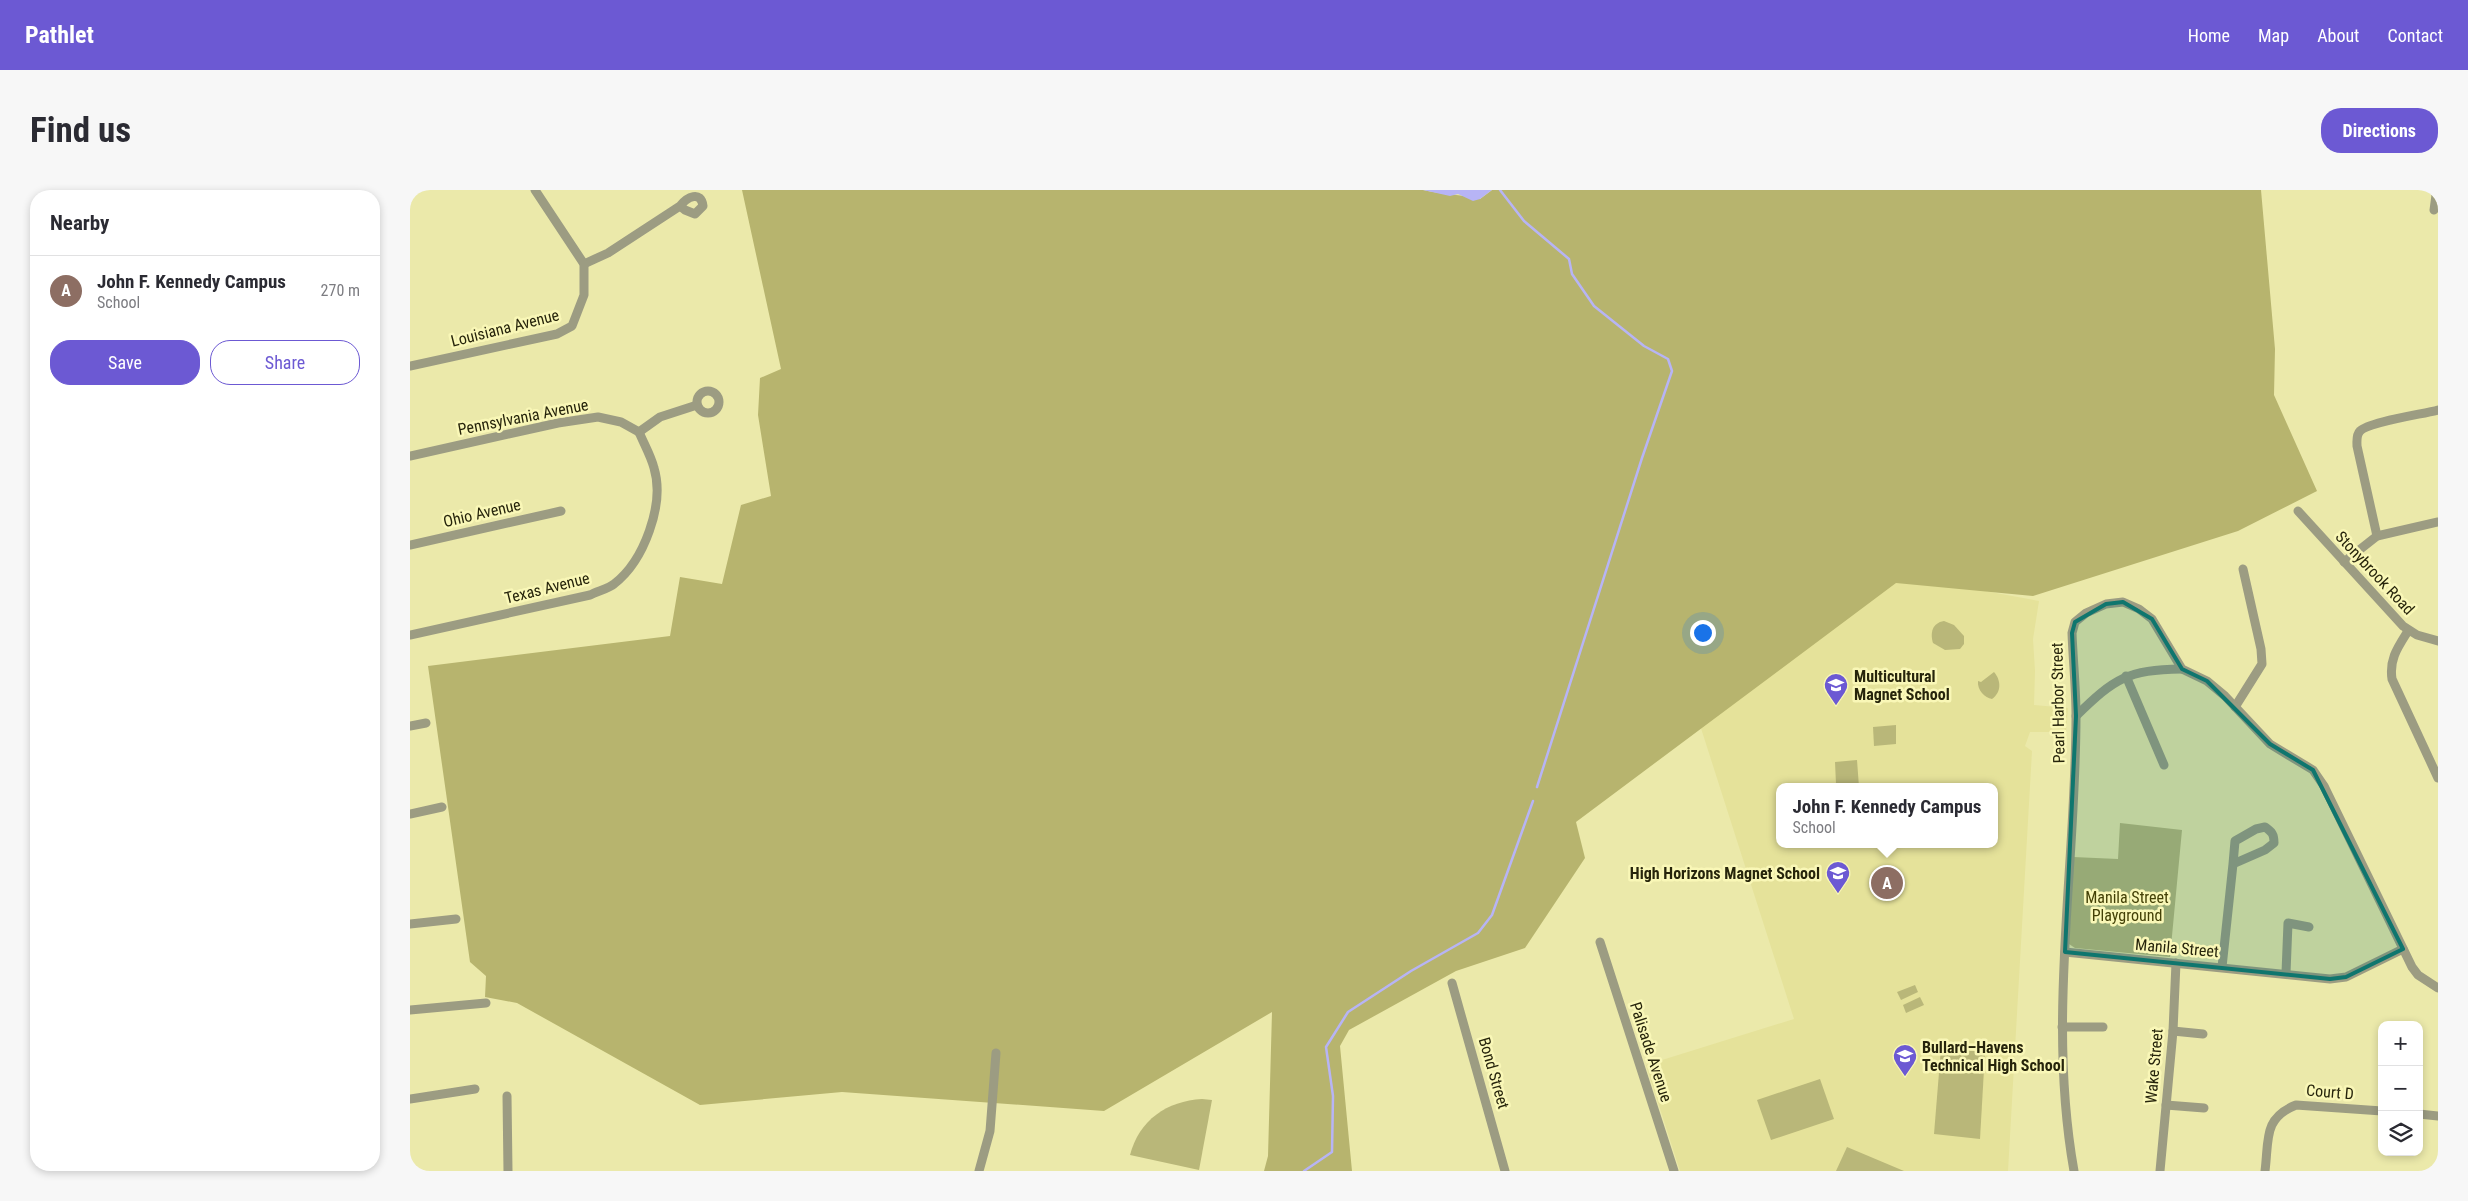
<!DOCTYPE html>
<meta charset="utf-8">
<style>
body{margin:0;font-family:"Roboto Condensed",sans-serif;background:#f7f7f7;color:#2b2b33}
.controls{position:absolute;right:15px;bottom:15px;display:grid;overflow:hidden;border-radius:10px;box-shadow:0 2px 8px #0003}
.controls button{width:45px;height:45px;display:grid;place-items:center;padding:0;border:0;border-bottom:1px solid #e1e1e2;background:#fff;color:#2b2b33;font:25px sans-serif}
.you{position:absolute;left:1292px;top:442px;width:18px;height:18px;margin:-12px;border:4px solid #fff;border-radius:50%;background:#1a73e8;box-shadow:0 0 0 8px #1a73e833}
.badge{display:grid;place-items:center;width:32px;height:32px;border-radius:50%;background:#6c59d3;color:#fff;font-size:16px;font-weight:700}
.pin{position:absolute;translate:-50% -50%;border:2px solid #fff;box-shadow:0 1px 5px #0006}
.popup{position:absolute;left:1366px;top:593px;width:222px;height:65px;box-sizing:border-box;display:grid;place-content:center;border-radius:10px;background:#fff;filter:drop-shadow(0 1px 4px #0005);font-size:16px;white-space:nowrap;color:#7c7c81}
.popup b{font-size:19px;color:#2b2b33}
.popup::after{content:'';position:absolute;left:50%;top:100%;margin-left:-10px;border:10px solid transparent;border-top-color:#fff}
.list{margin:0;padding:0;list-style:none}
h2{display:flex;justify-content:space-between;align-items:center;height:65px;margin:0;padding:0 20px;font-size:21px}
h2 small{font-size:16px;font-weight:400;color:#7c7c81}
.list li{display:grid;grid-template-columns:32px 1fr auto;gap:15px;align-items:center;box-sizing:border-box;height:70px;padding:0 20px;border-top:1px solid #e1e1e2}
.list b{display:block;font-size:19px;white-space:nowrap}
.list p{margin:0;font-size:16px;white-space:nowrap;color:#7c7c81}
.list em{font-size:16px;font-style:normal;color:#7c7c81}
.actions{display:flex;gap:10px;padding:15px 20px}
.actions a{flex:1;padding:11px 0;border:1px solid #6c59d3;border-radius:20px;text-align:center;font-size:18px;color:#6c59d3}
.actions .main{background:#6c59d3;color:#fff}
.icon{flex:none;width:28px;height:28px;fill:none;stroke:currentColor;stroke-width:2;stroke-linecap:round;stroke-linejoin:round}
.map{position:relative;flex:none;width:2028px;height:981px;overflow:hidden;border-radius:20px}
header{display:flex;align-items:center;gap:30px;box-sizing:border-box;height:70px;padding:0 25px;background:#6c59d3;color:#fff}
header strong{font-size:24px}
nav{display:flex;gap:28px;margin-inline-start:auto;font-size:18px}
.intro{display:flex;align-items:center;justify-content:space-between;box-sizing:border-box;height:120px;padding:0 30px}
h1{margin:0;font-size:35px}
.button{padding:12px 22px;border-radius:20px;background:#6c59d3;color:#fff;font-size:18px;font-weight:700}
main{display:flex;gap:30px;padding:0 30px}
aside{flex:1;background:#fff;border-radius:20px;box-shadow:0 2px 8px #0003}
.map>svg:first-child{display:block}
.built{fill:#e5e29a;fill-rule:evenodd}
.green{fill:#b9b779}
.forest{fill:#b7b46e}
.water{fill:#b7b4f5}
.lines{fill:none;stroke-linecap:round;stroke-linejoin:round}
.stream{stroke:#b7b4f5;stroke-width:2.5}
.street{stroke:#9c9c82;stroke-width:9}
.marked{fill:#0f766e;fill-opacity:0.2;stroke:#0f766e;stroke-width:4;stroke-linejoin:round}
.labels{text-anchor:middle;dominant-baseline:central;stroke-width:5;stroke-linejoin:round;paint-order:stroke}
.street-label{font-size:16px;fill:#26240b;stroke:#f9f7b7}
.poi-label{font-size:16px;font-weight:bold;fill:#26240b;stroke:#f9f7b7;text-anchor:start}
.park-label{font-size:16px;fill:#434006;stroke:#f9f7b7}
</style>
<header>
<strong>Pathlet</strong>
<nav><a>Home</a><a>Map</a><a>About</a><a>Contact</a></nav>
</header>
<div class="intro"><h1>Find us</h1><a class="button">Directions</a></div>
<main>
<aside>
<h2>Nearby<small></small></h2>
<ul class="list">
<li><span class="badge" style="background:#8d6e63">A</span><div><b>John F. Kennedy Campus</b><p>School</p></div><em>270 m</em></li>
</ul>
<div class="actions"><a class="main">Save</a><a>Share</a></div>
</aside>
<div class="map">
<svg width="2028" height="981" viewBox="0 0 2028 981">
<rect width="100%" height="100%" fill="#ebe9aa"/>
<path class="built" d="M1488,385l141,26 -6,38 2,32 -1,34 34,3 -2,24h-36l-5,14 7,5 -24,420h-328l-34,-106 148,-46 -95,-297zM1370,597h214v57h-214z"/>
<g class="green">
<path d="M1534,431l10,4 10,11v8l-4,5 -15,1 -12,-7c-3,-10 -1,-20 11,-22z"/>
<path d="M1584,482c7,8 8,20 -2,27 -7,-1 -15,-9 -14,-18l3,1z"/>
<polygon points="1486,535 1486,554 1464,556 1463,537"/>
<polygon points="1447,570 1449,597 1421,597 1421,594 1426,594 1425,572"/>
<polygon points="1710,633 1772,640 1760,767 1665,758 1659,754 1663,667 1708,669"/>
<polygon points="1505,795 1508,802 1491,810 1487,802"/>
<polygon points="1510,807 1514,815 1496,823 1493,815"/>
<polygon points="1531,858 1575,862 1570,949 1524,944"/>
<polygon points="1410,889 1424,929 1361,950 1347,910"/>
<path d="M792,909l10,1 -13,70 -69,-15c9,-35 37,-54 72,-56z"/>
<polygon points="1437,957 1494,981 1426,981"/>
</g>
<path class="forest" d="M332,0h681c20,5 37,4 57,9l12,-9h769l14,159 -1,46 43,96 -79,40 -205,65 -137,-13 -320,239 9,36 -60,90 -69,23 -107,59 -9,16 12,125h-88l4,-15 4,-144 -168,99 -262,-19 -142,13 -183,-102 -32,-6 1,-21 -16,-14 -42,-296 242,-30 10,-59 42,7 19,-79 30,-9 -13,-81 2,-37 21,-9z"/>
<polygon class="water" points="1013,0 1082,0 1070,9 1063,11 1048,4 1040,6"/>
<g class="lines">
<g class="stream">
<polyline points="1090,0 1114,31 1159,69 1162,84 1184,116 1234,156 1258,169 1262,181 1232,268 1127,597"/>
<polyline points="894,981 922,962 923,906 916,857 938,822 1001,781 1068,743 1082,725 1123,611"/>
</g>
<g class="street">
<polyline points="2024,20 2026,5 2024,0"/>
<path d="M174,74l24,-11 72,-47c7,-9 21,-16 23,0l-8,8 -10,-4 -5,-4"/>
<polyline points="0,176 147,144 162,136 174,105 174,74 125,0"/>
<circle cx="298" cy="212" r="11"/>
<polyline points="229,242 250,227 287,215"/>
<polyline points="0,266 148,233 188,227 211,232 229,242"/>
<polyline points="1888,321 1993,436 2007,445 2028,451"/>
<path d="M1967,346l-20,-90c0,-5 -1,-11 3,-15 8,-9 63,-17 78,-21"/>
<polyline points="0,355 151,321"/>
<polyline points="1934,372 1967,346 2028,332"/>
<path d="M1998,441c-10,16 -19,28 -16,48l46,99"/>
<path d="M0,445l180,-40c7,-4 18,-6 24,-11 30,-23 51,-80 40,-116 -3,-12 -10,-24 -15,-36"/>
<polyline points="1716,486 1754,575"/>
<polyline points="1825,517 1852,474 1851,459 1833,379"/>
<path d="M1666,526c39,-38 51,-46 106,-47"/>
<polyline points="0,536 16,533"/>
<polyline points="0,624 32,617"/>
<polyline points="0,734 46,729"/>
<polyline points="1190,752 1264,981"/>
<polyline points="1655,762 1920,789 1936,787 1993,759"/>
<path d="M1812,777l11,-103 32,-14 9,-7c0,-9 -2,-11 -9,-16l-9,2 -21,12 -2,23"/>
<polyline points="1876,783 1878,733 1899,737"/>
<polyline points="1042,793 1095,981"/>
<polyline points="0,820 76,813"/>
<polyline points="1652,837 1693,837"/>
<polyline points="1763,841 1793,844"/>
<polyline points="97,906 98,981"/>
<polyline points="0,909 65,899"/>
<polyline points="1756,915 1794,918"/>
<polyline points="2009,924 2028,926"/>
<polyline points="569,981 580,941 586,863"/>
<path d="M1664,981c-27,-151 2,-303 2,-455 0,-28 -3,-56 -4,-83l3,-11 11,-9 20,-9 17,-2 16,7 13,10 30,50 25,12 18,15 45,48 43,26 11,16 88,181 6,8 20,13"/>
<polyline points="1750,981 1763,841 1766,773"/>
<path d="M1855,981c4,-31 -2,-53 31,-66l86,6"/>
</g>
</g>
<path class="marked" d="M1713,412l29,17 30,50 25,12 63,63 43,26 90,179 -57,28 -16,2 -265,-27 11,-236 -4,-83 3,-11 31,-18z"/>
<defs>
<g id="school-pin" transform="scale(1.25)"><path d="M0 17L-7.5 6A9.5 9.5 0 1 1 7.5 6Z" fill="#6c59d3" stroke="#f9f7b7"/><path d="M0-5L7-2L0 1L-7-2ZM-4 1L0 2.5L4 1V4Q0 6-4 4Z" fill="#fff"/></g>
</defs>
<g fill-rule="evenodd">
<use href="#school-pin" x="1426" y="495"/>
<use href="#school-pin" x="1428" y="683"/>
<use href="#school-pin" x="1495" y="866"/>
</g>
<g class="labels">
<g class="street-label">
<text transform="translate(95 138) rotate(-14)">Louisiana Avenue</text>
<text transform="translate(113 227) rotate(-11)">Pennsylvania Avenue</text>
<text transform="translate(72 323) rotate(-13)">Ohio Avenue</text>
<text transform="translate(1965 383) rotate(47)">Stonybrook Road</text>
<text transform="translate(137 398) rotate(-14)">Texas Avenue</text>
<text transform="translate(1648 513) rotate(-91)">Pearl Harbor Street</text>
<text transform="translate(1767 758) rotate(5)">Manila Street</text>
<text transform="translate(1241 862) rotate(72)">Palisade Avenue</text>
<text transform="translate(1744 876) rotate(-85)">Wake Street</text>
<text transform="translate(1084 883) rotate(74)">Bond Street</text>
<text transform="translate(1920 902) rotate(5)">Court D</text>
</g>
<g class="poi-label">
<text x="1444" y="486">Multicultural<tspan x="1444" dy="18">Magnet School</tspan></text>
<text x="1410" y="683" text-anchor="end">High Horizons Magnet School</text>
<text x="1512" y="857">Bullard–Havens<tspan x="1512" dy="18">Technical High School</tspan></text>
</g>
<g class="park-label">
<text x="1717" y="707">Manila Street<tspan x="1717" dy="18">Playground</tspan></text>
</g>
</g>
</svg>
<div class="controls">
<button>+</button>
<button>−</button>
<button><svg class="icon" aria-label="layers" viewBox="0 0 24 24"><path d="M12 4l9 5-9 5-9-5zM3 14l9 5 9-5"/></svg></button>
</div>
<div class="you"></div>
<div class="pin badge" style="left:1477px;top:693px;background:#8d6e63">A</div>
<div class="popup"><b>John F. Kennedy Campus</b>School</div>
</div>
</main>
